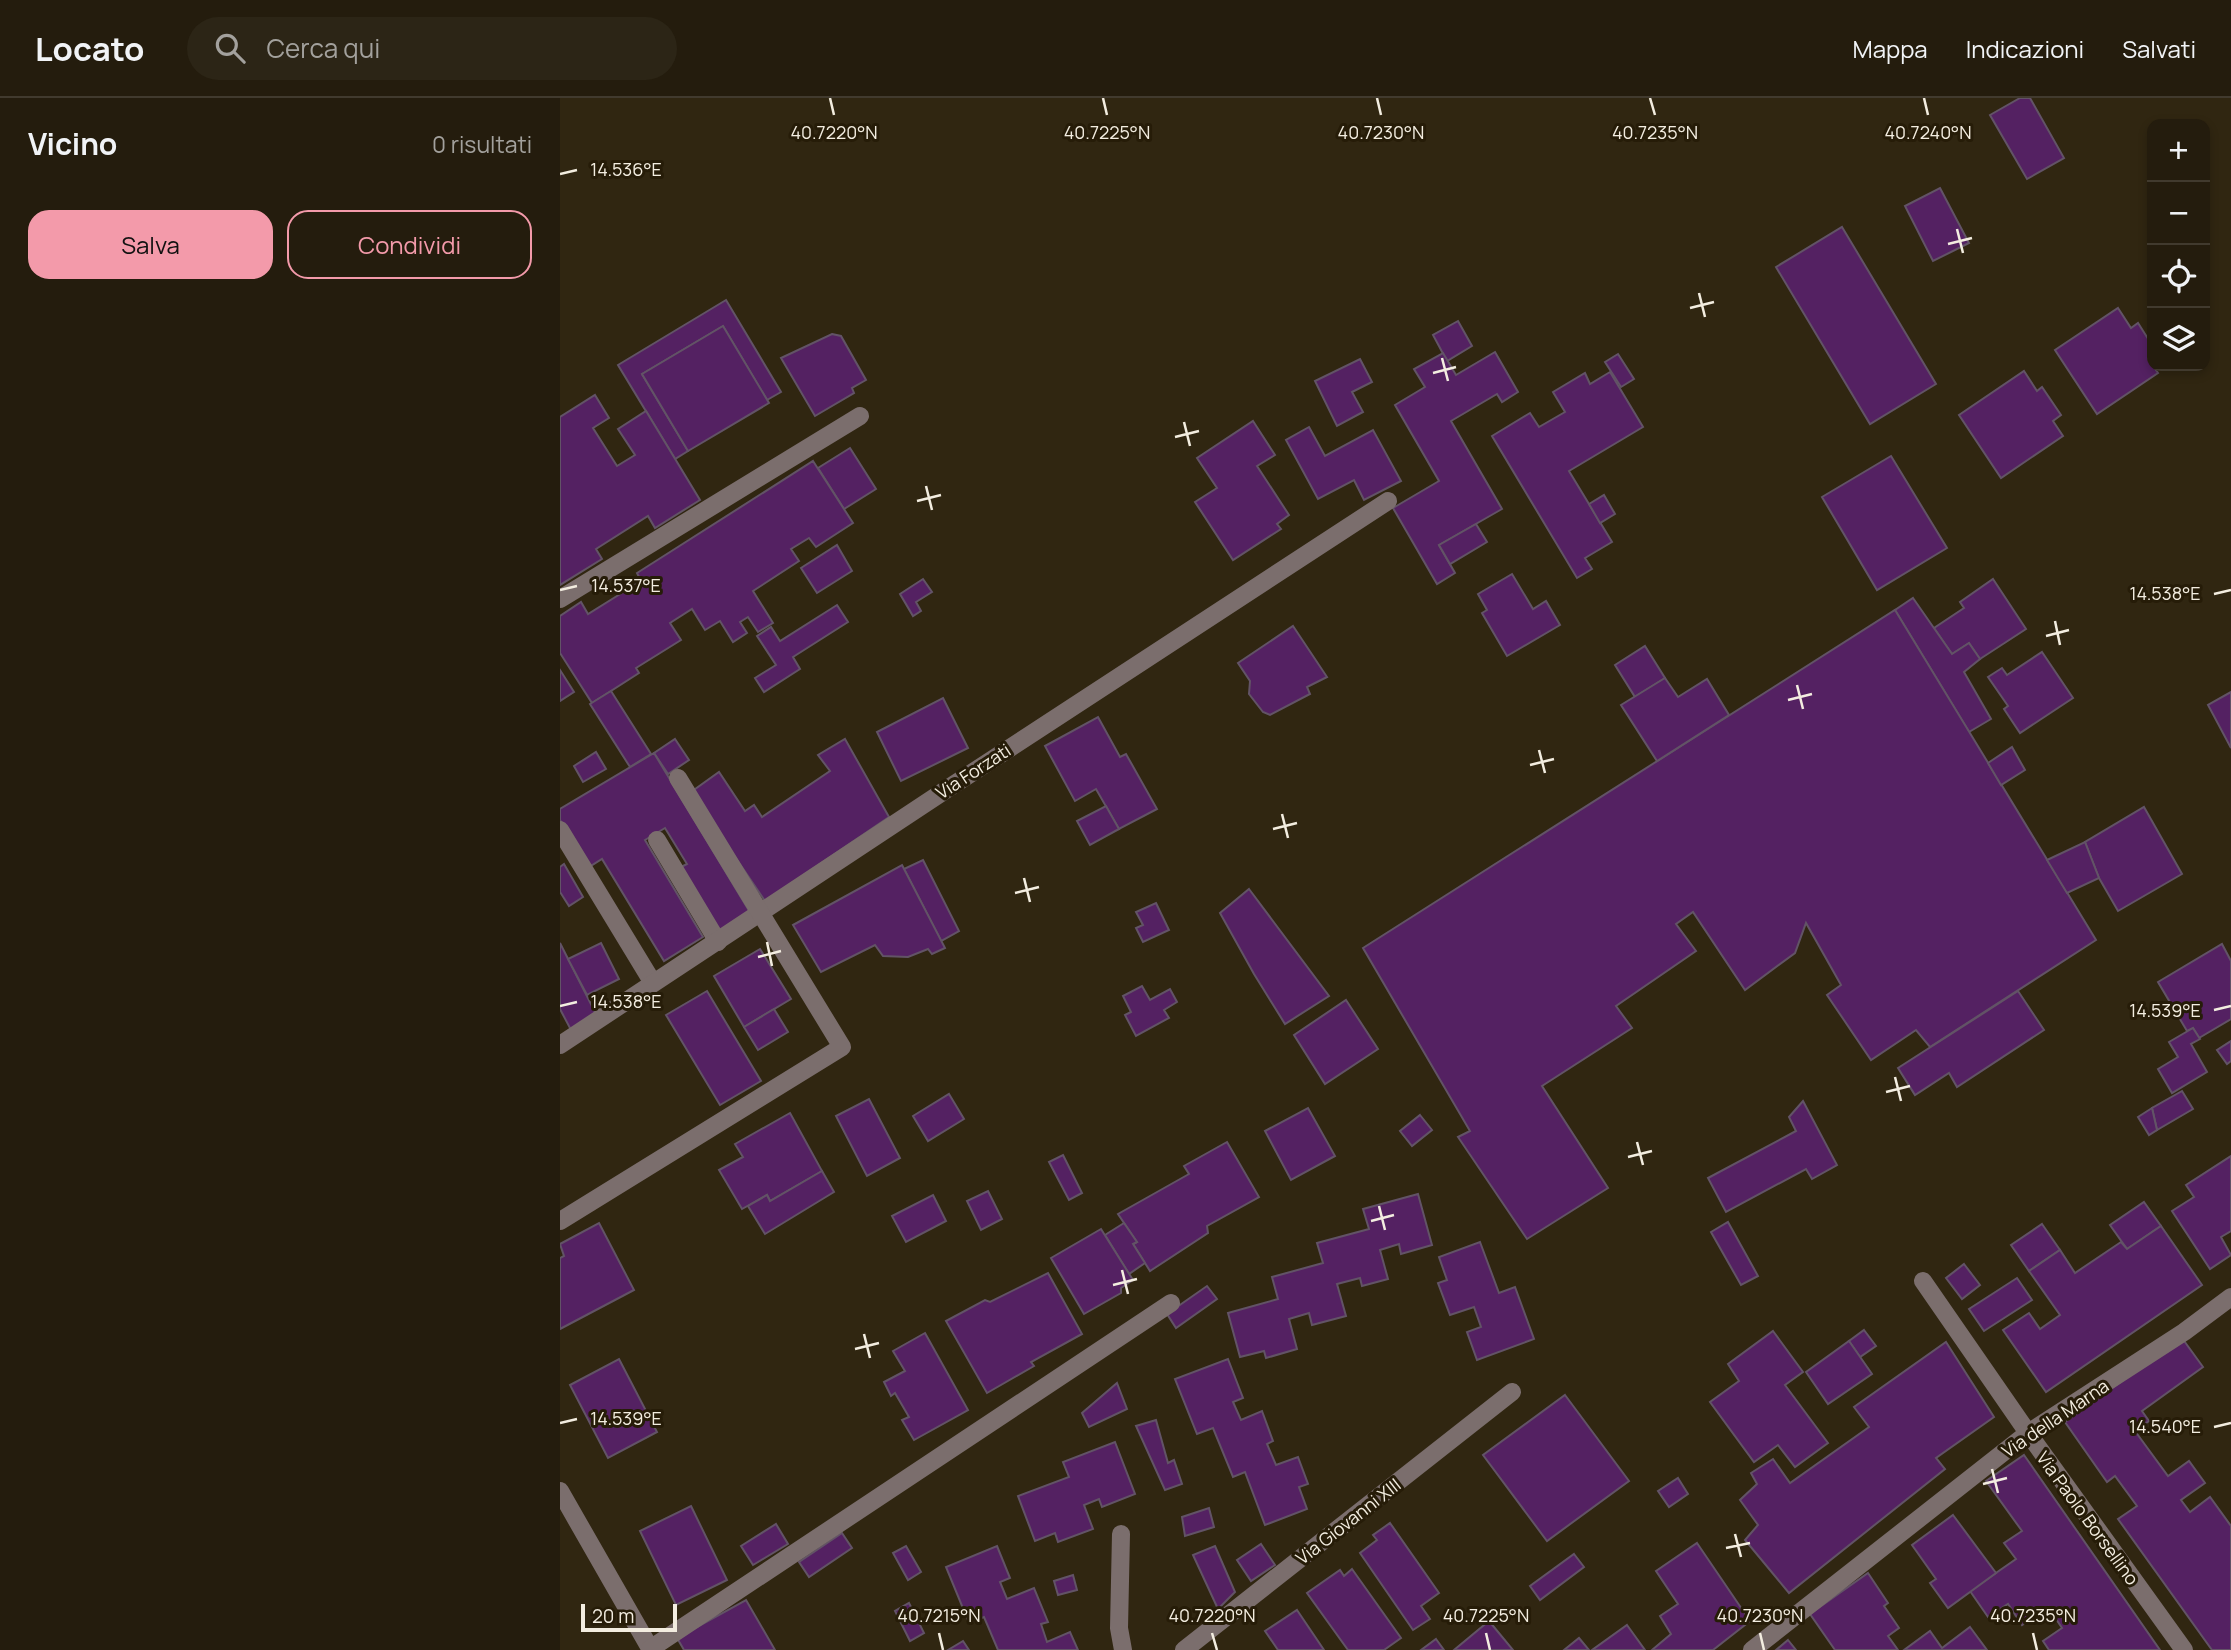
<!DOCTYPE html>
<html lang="it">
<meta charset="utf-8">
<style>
body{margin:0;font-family:Manrope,sans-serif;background:#2c2516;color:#f1f3f6}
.controls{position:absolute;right:21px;top:21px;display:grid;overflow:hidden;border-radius:14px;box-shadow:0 4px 10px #0003}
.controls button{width:63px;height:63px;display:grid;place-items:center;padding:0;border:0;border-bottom:2px solid #413a2e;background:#241c0d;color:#f1f3f6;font:35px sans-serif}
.scale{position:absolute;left:21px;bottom:18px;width:96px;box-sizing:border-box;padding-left:7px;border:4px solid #f3ede0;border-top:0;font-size:19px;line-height:24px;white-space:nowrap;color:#f3ede0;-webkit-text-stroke:5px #261c08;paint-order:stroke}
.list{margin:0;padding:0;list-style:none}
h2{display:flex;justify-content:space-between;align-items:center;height:91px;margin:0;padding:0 28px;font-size:30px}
h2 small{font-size:23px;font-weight:400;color:#a3a19d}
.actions{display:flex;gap:14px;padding:21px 28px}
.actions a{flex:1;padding:16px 0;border:2px solid #f39aaa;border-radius:21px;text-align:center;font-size:24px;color:#f39aaa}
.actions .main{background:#f39aaa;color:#111}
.icon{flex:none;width:38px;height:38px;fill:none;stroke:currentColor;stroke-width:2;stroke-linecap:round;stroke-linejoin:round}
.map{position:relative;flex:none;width:1671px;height:1552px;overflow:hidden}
header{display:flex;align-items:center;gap:42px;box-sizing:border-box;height:98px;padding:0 35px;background:#241c0d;border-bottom:2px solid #413a2e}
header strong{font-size:33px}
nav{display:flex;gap:38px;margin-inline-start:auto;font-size:24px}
.search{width:490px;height:63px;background:#2c2516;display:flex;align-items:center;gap:18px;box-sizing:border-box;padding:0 24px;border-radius:38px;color:#a3a19d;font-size:26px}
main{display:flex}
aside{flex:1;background:#241c0d}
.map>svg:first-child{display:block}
.building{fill:#542162;stroke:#625366;stroke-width:2}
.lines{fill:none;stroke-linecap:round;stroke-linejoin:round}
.minor{stroke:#7b6e6d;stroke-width:18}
.ticks{fill:none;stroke:#f3ede0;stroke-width:2.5}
.labels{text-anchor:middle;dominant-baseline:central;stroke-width:6;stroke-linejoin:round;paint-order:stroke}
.street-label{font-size:18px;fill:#f3ede0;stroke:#261c08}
.ticks-label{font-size:18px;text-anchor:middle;fill:#f3ede0;stroke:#261c08;stroke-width:6;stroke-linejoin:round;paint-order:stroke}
</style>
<header>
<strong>Locato</strong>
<div class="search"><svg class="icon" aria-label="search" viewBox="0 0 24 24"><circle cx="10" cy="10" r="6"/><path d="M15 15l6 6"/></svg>Cerca qui</div>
<nav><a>Mappa</a><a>Indicazioni</a><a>Salvati</a></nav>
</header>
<main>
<aside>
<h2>Vicino<small>0 risultati</small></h2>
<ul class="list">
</ul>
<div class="actions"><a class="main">Salva</a><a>Condividi</a></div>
</aside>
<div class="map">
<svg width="1671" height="1552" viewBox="0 0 1671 1552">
<rect width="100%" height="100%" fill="#302611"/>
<g class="building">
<polygon points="1460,0 1470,0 1504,60 1467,81 1430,17"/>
<polygon points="1380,90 1409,145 1373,163 1345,108"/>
<polygon points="1282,129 1376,286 1310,326 1216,169"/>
<polygon points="166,202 221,294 207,302 163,228 82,276 128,353 115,361 58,267"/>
<polygon points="1558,210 1571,230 1578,225 1592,247 1592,257 1588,260 1598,275 1537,316 1495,252"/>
<polygon points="898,223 912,248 887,263 873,237"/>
<polygon points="163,228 209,305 128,353 82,276"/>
<polygon points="272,236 281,238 306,282 292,290 294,295 255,318 221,260"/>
<polygon points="935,254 958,294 942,304 937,296 891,323 942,411 879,447 895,475 877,486 833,410 879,383 835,307 865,289 854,271 883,255 896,277"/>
<polygon points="1058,256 1074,281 1061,289 1045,264"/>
<polygon points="800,261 812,284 792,294 803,314 777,328 755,283"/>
<polygon points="1464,273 1477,293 1482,289 1501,317 1493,323 1503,338 1441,380 1399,317"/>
<polygon points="1050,274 1083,329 1009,373 1052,444 1025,460 1032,471 1017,480 932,338 970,315 979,329 1005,314 993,294 1025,275 1030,286"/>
<polygon points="35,297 49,320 33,330 57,368 75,357 58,331 86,313 140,402 95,430 88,418 36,451 42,461 0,487 0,319"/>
<polygon points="693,323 715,357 697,368 729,417 717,426 721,431 673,462 635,404 657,390 637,360"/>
<polygon points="749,329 765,358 813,332 841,383 804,402 794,382 758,401 726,342"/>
<polygon points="290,350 316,391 284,411 258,370"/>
<polygon points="1331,358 1387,450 1317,492 1262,399"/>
<polygon points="253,363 293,425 256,449 249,440 231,451 239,463 193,493 213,525 198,534 188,519 180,524 187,535 173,544 160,523 145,532 132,511 110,525 121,542 76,570 79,575 32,605 0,555 0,518 21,504 28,516 81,483 77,475"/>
<polygon points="1044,397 1055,416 1040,425 1029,406"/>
<polygon points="916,426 927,444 890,466 879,447"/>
<polygon points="277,447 292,473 257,495 241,470"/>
<polygon points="952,476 973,511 986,503 1000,527 947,558 922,515 927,512 918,496"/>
<polygon points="363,481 372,494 356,504 361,513 353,518 340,496"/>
<polygon points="1433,481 1466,531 1420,561 1409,545 1392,556 1374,530 1404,510 1400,504"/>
<polygon points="1353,500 1392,556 1409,545 1420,561 1404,574 1431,621 1409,634 1335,512"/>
<polygon points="277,507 288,524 233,559 240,571 204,594 195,580 216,567 197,538 211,529 220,543"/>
<polygon points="1335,512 1536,842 1370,949 1356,932 1311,962 1267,897 1281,887 1246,825 1235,855 1185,892 1133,814 1116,826 1136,853 1056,908 1072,930 982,988 1048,1090 967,1141 898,1039 910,1033 803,850"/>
<polygon points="733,528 767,579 747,589 750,596 710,617 703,614 689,596 690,583 678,565"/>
<polygon points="1085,548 1105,580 1075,599 1055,567"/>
<polygon points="1482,554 1513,600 1460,635 1444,611 1448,608 1428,579 1442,570 1447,577"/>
<polygon points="0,572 14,594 0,603"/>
<polygon points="1105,580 1118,599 1147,581 1169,617 1097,663 1061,607"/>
<polygon points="51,593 91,656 70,669 30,606"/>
<polygon points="1671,594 1671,650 1648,607"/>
<polygon points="383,600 408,650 341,683 317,634"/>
<polygon points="538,619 560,659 566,656 597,711 559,731 536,691 515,703 485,648"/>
<polygon points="115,641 129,662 108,676 94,655"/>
<polygon points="285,641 329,719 205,803 131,694 159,674 185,713 194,707 202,719 270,673 258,657"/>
<polygon points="1452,649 1465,672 1441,687 1428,665"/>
<polygon points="36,654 46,671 23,684 14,668"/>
<polygon points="94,655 191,816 159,835 119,770 127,766 105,730 85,742 143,839 104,863 42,761 29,769 0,722 0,711"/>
<polygon points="546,708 559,731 530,747 517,723"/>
<polygon points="1584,709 1622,776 1558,813 1539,780 1525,744"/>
<polygon points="1525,744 1539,780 1507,795 1487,762"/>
<polygon points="363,762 399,833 381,843 344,771"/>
<polygon points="4,766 23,799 9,808 0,794 0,769"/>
<polygon points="342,767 385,850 372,856 368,851 348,859 323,858 315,847 261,874 233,827"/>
<polygon points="689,791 769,898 725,926 694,876 660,815"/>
<polygon points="596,805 609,832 583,844 576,830 583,827 576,814"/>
<polygon points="0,845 37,918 11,932 0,911"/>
<polygon points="41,845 59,881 27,897 8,861"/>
<polygon points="1662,846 1671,863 1671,921 1639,940 1633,930 1627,933 1598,884"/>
<polygon points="200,851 231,901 184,929 154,878"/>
<polygon points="582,888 590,902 610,891 617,904 604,912 609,920 576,938 565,917 571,914 563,898"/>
<polygon points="147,893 201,983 160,1007 106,917"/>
<polygon points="1458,893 1484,932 1397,989 1389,975 1355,997 1338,970"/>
<polygon points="786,902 818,951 765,986 734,937"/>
<polygon points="214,911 228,934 198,952 184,929"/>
<polygon points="1633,930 1640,941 1631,946 1647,974 1612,995 1598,971 1618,959 1609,944"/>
<polygon points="1671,943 1671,963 1667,966 1657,952"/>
<polygon points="1622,993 1633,1011 1597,1032 1592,1010"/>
<polygon points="389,996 404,1021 368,1043 353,1018"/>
<polygon points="309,1001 340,1060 307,1078 276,1018"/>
<polygon points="1243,1003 1277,1067 1252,1081 1246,1071 1166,1114 1148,1080 1236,1033 1229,1019"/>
<polygon points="748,1010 775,1058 731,1082 705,1033"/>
<polygon points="1592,1010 1597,1032 1589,1037 1578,1019"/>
<polygon points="230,1015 262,1073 210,1103 207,1097 182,1111 159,1072 183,1059 175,1046"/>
<polygon points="860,1017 872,1032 852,1048 840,1033"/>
<polygon points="667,1044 699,1099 647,1128 648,1135 590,1173 573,1146 577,1144 558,1116 629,1076 624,1068"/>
<polygon points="503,1057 522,1095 509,1102 489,1064"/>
<polygon points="1671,1058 1671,1133 1661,1139 1671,1157 1650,1171 1612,1113 1634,1099 1626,1087"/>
<polygon points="262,1073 274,1094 205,1136 188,1108 207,1097 210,1103"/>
<polygon points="428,1093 442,1121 421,1132 407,1103"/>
<polygon points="858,1096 872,1147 841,1156 839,1146 820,1152 828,1181 802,1188 800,1180 777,1186 786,1218 752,1227 749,1215 729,1221 737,1251 706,1260 704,1253 680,1259 668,1215 718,1201 712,1179 763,1165 757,1145 809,1131 803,1111"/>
<polygon points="373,1097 386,1123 346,1144 332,1118"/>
<polygon points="1584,1104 1601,1128 1567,1151 1550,1127"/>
<polygon points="1168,1124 1198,1178 1181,1187 1151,1134"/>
<polygon points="39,1125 74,1192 0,1231 0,1160 4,1158 0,1146"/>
<polygon points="564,1125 577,1144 573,1146 585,1165 569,1176 545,1137"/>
<polygon points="1482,1126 1500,1152 1469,1173 1451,1147"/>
<polygon points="1601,1128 1642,1187 1486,1294 1443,1232 1469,1215 1480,1231 1500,1217 1469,1173 1500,1152 1515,1175 1561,1144 1567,1151"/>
<polygon points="541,1131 573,1182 561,1190 561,1195 524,1216 491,1160"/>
<polygon points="920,1144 939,1195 955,1189 974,1241 917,1262 907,1234 921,1229 914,1209 890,1217 878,1185 887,1182 879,1159"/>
<polygon points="1404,1166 1420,1187 1402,1201 1386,1180"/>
<polygon points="488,1175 522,1236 471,1264 474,1268 427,1295 386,1223 425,1202 430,1204"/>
<polygon points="1457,1180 1472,1202 1424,1233 1409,1211"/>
<polygon points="647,1188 657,1201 616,1230 607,1216"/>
<polygon points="1304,1232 1316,1248 1300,1259 1289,1243"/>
<polygon points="1213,1233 1243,1274 1225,1287 1268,1345 1235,1369 1218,1347 1194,1364 1150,1304 1179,1283 1168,1266"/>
<polygon points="365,1235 408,1312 354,1342 342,1322 349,1319 335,1295 331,1298 324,1284 345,1273 333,1253"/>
<polygon points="1622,1240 1643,1269 1582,1313 1589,1323 1575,1333 1608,1378 1629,1363 1645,1385 1621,1402 1630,1414 1650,1399 1671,1428 1671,1552 1652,1552 1558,1421 1577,1408 1555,1378 1547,1384 1505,1324"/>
<polygon points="1289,1243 1312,1276 1268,1306 1246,1274"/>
<polygon points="1386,1244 1434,1319 1376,1360 1385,1371 1229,1495 1185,1442 1198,1427 1180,1402 1197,1386 1191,1375 1213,1361 1230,1385 1309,1329 1294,1309"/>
<polygon points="59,1261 97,1334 48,1360 10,1287"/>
<polygon points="668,1261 683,1300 673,1304 681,1322 702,1313 713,1343 707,1346 716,1367 738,1359 748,1386 739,1389 747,1411 705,1427 685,1374 673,1379 653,1330 637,1336 615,1281"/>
<polygon points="557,1285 567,1311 529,1329 522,1315"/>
<polygon points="1005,1297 1069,1383 987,1443 923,1357"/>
<polygon points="596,1322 608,1365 614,1362 622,1386 605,1392 576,1328"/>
<polygon points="555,1344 575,1396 542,1409 539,1401 524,1407 533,1431 498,1444 495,1435 475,1443 458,1398 509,1379 503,1364"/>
<polygon points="1464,1357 1600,1552 1489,1552 1483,1543 1502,1530 1488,1509 1462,1527 1448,1506 1428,1519 1410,1493 1456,1461 1444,1445 1462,1433 1426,1383"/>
<polygon points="1118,1380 1128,1396 1109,1409 1098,1393"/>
<polygon points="131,1408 167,1482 116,1507 80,1433"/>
<polygon points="649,1410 654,1429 625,1438 622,1419"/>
<polygon points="1393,1417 1436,1475 1388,1510 1370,1485 1376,1481 1352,1447"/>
<polygon points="830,1425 879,1495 861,1508 870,1521 853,1532 800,1455 817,1442 813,1437"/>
<polygon points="216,1426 228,1446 193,1467 181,1448"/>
<polygon points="282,1435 292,1450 249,1479 239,1464"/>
<polygon points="1137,1445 1190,1523 1153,1552 1092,1552 1111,1536 1100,1518 1118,1506 1096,1473"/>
<polygon points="701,1446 715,1467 691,1483 677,1462"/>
<polygon points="346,1448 361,1474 348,1482 333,1455"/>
<polygon points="437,1448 450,1480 440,1484 447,1501 474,1490 488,1524 481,1526 487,1544 510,1534 518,1552 438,1552 424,1519 409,1525 386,1469"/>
<polygon points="655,1448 675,1494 658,1511 633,1457"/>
<polygon points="1014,1456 1024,1469 980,1502 970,1488"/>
<polygon points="792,1471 841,1540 824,1552 788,1552 747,1495 780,1472 784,1478"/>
<polygon points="1308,1475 1328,1505 1324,1508 1339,1530 1328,1538 1338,1552 1275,1552 1250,1516"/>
<polygon points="513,1477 517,1492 498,1497 494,1483"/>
<polygon points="186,1502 215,1552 124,1552 117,1540"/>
<polygon points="349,1505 364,1535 350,1543 335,1513"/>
<polygon points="737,1512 764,1552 718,1552 705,1533"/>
<polygon points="929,1523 953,1552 894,1552"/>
<polygon points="1067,1527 1085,1552 1032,1552"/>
<polygon points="1410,1529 1427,1552 1344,1552 1370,1533 1382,1550"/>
<polygon points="1019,1540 1029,1552 1004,1552"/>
<polygon points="876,1541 884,1552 861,1552"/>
<polygon points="1228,1542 1236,1552 1216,1552"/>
<polygon points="403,1543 409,1552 388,1552"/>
</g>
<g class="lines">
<g class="minor">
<polyline points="0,501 300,318"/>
<polyline points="0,732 93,885"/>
<polyline points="97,742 158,844"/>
<path d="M0,947c275,-183 551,-364 828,-544"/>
<polyline points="0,1123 282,949 118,680"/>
<polyline points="1363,1183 1468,1335 1624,1552"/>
<polyline points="0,1393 91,1552"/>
<polyline points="561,1436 559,1530 563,1552"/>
<polyline points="90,1551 611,1205"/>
<polyline points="624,1552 952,1294"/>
<polyline points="1192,1552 1468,1335 1624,1234 1671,1199"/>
</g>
</g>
<path class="ticks" d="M270,0l4,17M543,0l4,17M817,0l4,17M1090,0l5,17M1364,0l4,17M0,76l17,-4M1397,131l6,24M1388,146l24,-6M1139,195l6,24M1130,210l24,-6M882,260l6,23M873,275l23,-6M624,324l6,24M615,339l24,-6M366,388l6,24M357,403l24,-6M0,492l17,-4M1654,496l17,-4M1495,523l5,24M1486,538l23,-6M1237,587l6,24M1228,602l24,-6M979,652l6,23M970,667l24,-6M722,716l6,24M713,731l24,-6M464,780l6,24M455,795l24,-6M207,844l5,24M198,859l23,-6M0,908l17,-4M1654,912l17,-4M1335,979l6,24M1326,994l24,-6M1077,1044l6,23M1068,1059l24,-6M819,1108l6,24M811,1123l23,-6M562,1172l6,24M553,1187l24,-6M304,1236l6,24M295,1251l24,-6M0,1325l17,-4M1654,1329l17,-4M1432,1371l6,24M1423,1386l24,-6M1175,1436l6,23M1166,1450l24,-5M379,1535l4,17M652,1535l5,17M926,1535l4,17M1200,1535l4,17M1473,1535l4,17"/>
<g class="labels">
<g class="street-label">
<text transform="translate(413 673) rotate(-33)">Via Forzati</text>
<text transform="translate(1495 1320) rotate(-34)">Via della Marna</text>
<text transform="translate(1528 1420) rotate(54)">Via Paolo Borsellino</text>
<text transform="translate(788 1423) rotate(-38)">Via Giovanni XIII</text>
</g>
</g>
<g class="ticks-label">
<text x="274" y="41">40.7220°N</text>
<text x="547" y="41">40.7225°N</text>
<text x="821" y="41">40.7230°N</text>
<text x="1095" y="41">40.7235°N</text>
<text x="1368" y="41">40.7240°N</text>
<text x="66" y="78">14.536°E</text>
<text x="66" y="494">14.537°E</text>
<text x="1605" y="502">14.538°E</text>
<text x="66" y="910">14.538°E</text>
<text x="1605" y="919">14.539°E</text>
<text x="66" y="1327">14.539°E</text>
<text x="1605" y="1335">14.540°E</text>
<text x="379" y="1524">40.7215°N</text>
<text x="652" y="1524">40.7220°N</text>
<text x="926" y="1524">40.7225°N</text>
<text x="1200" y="1524">40.7230°N</text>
<text x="1473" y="1524">40.7235°N</text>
</g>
</svg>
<div class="controls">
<button>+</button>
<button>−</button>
<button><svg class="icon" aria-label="locate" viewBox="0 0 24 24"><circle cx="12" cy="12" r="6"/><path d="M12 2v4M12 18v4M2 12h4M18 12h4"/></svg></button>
<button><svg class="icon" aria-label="layers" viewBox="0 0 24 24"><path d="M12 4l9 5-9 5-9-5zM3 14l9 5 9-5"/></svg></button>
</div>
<div class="scale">20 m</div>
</div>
</main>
